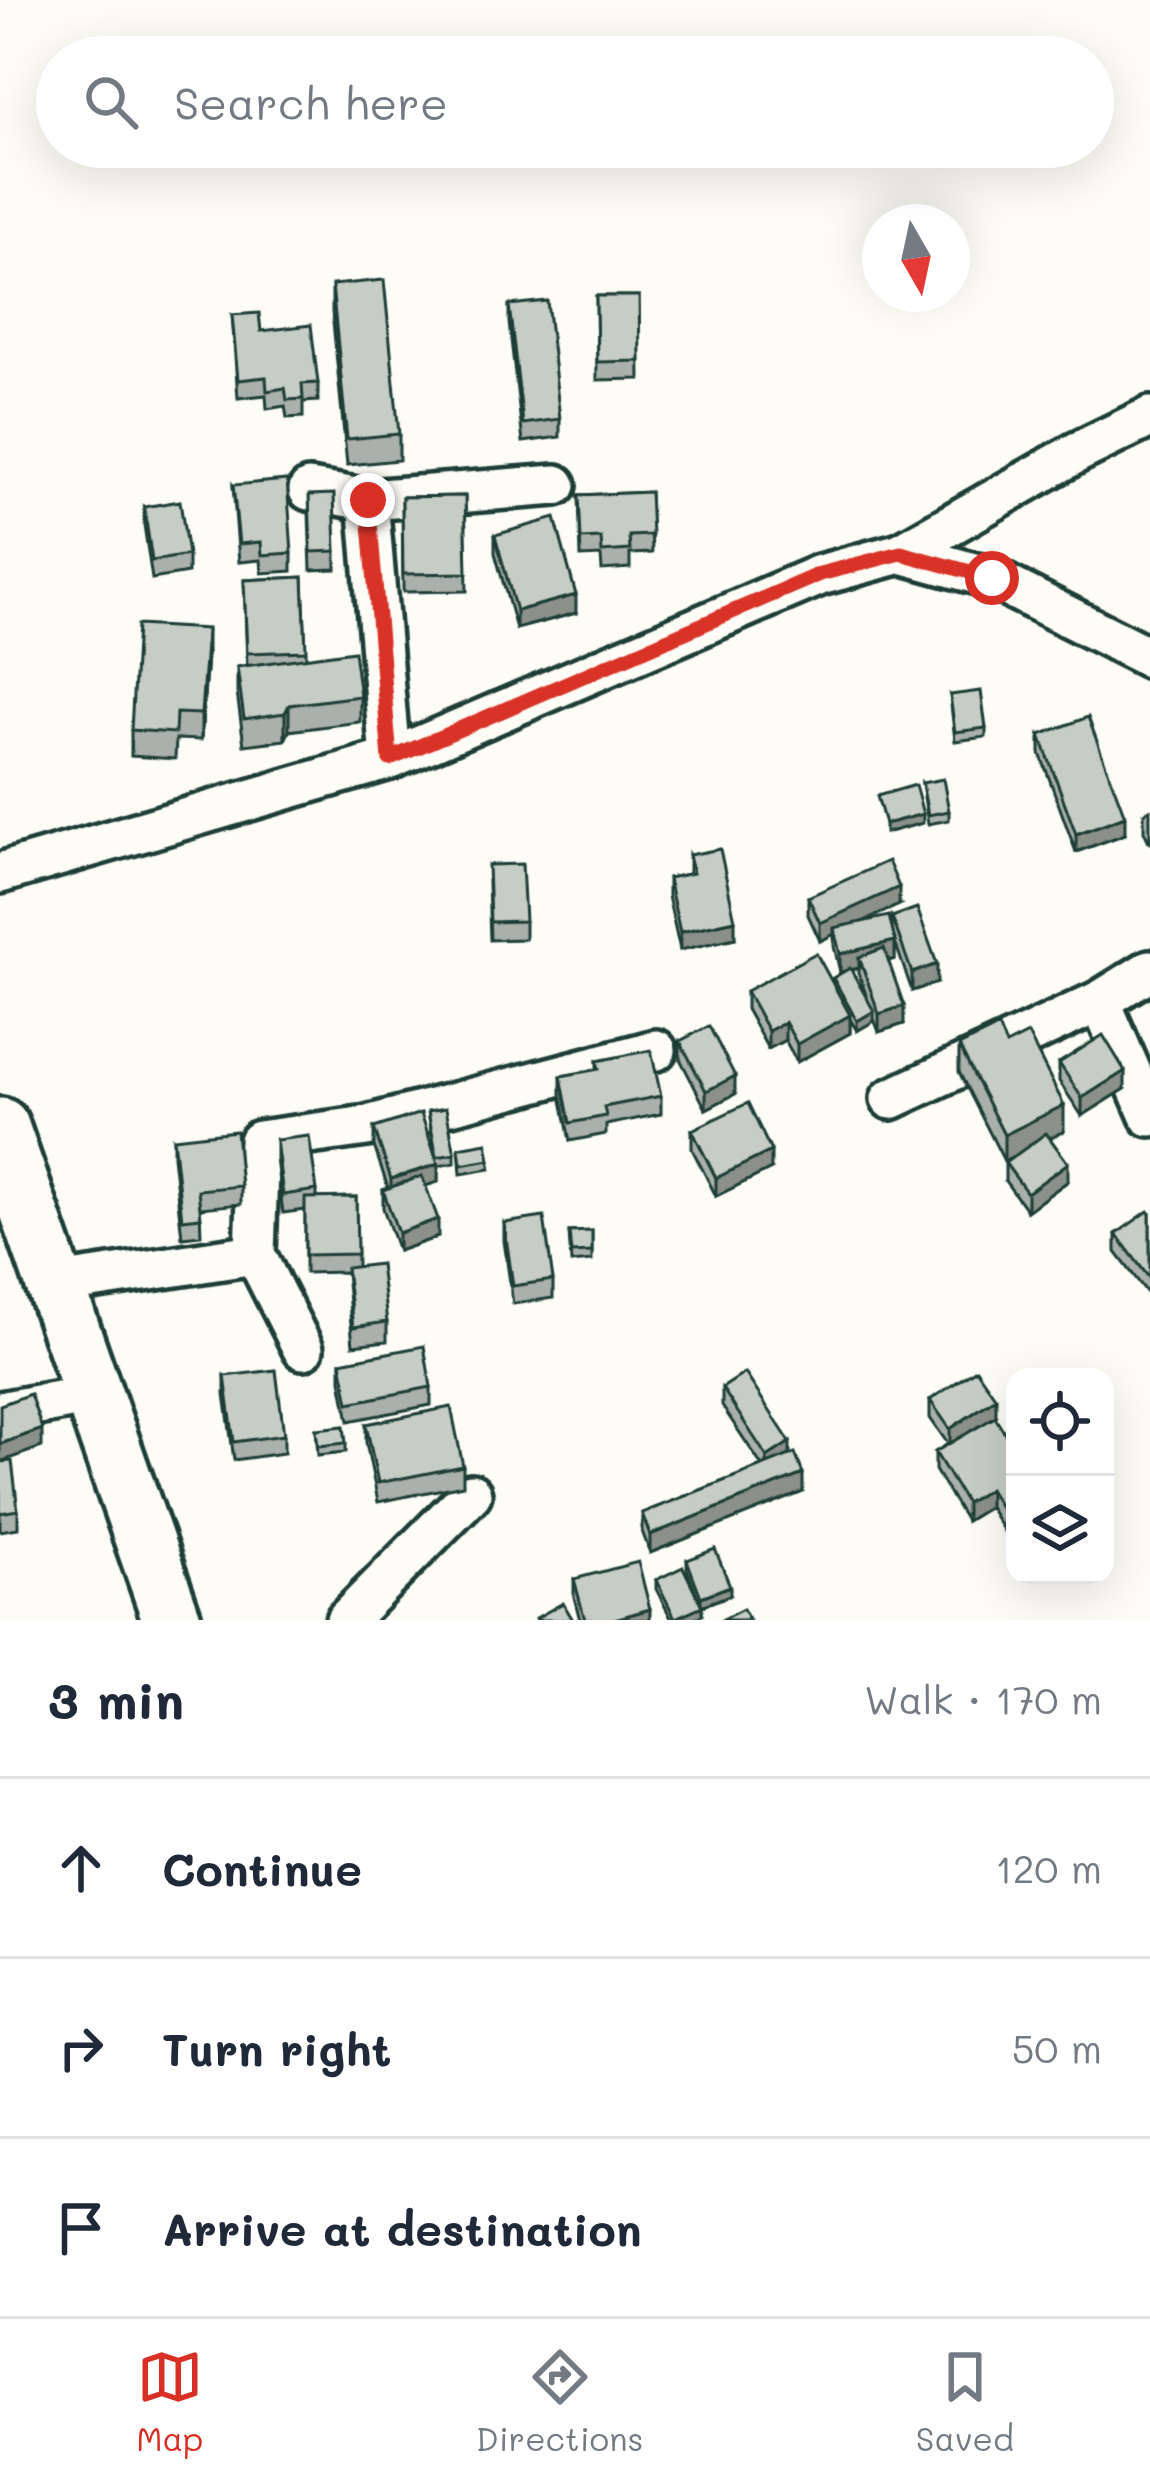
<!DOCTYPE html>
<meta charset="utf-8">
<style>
body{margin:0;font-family:Mali,sans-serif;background:#f2f2f3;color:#1f2937}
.controls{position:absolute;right:36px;bottom:36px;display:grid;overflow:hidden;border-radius:24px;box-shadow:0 12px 48px #0002}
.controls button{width:108px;height:108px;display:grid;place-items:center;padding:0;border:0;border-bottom:3px solid #e0e1e3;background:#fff;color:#1f2937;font:60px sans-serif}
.compass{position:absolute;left:862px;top:204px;width:108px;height:108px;border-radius:50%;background:#fff;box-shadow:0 12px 48px #0002;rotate:171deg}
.stop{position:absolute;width:36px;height:36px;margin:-27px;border:9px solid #d93025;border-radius:50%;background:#fff}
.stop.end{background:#d93025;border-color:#fff;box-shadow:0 3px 12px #0008}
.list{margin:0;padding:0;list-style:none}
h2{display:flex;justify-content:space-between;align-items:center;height:156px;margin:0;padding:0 48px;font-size:51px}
h2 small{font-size:39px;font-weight:400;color:#747a83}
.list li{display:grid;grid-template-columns:78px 1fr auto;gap:36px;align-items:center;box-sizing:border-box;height:180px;padding:0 48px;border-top:3px solid #e0e1e3}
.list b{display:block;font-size:45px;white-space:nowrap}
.list em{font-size:39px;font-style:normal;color:#747a83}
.icon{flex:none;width:66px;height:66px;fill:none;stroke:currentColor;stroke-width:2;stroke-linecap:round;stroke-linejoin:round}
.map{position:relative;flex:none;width:1150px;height:1620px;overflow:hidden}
.search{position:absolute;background:#fff;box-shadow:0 12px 48px #0002;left:36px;right:36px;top:36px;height:132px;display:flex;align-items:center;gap:30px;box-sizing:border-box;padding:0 42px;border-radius:66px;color:#747a83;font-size:45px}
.sheet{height:696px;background:#fff}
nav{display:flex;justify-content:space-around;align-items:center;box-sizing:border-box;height:168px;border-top:3px solid #e0e1e3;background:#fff;font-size:33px;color:#747a83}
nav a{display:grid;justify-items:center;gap:6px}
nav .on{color:#d93025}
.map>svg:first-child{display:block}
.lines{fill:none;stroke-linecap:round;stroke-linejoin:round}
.street-casing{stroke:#1f3d34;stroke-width:48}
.secondary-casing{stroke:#1f3d34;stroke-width:66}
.street{stroke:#fdfcf7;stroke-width:39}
.secondary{stroke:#fdfcf7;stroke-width:57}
.wall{fill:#aab0ab;stroke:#1f3d34;stroke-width:3;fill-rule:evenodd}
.shaded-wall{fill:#8b908b;stroke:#1f3d34;stroke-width:3}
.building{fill:#c6cdc7;stroke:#1f3d34;stroke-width:3}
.route{stroke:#d93025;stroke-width:15}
</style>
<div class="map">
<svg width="1150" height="1620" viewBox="0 0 1150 1620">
<rect width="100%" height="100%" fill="#fdfcf7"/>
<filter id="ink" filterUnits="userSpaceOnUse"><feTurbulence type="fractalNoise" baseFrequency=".00833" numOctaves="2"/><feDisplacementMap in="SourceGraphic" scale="24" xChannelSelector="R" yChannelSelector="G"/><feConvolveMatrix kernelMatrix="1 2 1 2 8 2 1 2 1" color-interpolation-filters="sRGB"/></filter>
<g filter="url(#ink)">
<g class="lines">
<g class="street-casing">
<g id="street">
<polyline points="309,490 368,500 556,485"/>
<polyline points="368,500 390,759"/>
<polyline points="901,553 1076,453 1150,417"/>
<polyline points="0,873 390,759 820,575 901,553 992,578 1150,658"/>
<polyline points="1100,1001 1150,1116"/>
<polyline points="891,1099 1100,1001 1150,970"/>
<polyline points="52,1285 255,1254"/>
<polyline points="303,1349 255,1254 259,1141 367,1126 656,1050"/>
<polyline points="0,1412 91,1395"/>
<polyline points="346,1620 471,1494"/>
</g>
</g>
<g class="secondary-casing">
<polyline id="secondary" points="0,1127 172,1620"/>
</g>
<use href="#street" class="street"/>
<use href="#secondary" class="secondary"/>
</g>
<g class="wall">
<polygon points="332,285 399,434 399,460 347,465 332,312"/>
<polygon points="596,296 639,296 640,379 597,380"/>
<polygon points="509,305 560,419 560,437 523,442 509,323"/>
<polygon points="232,315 261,331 318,383 318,401 303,402 303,417 287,418 285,406 267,409 266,395 238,398"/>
<polygon points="233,485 292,553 292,571 262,573 261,560 239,562"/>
<polygon points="650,492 652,553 630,554 630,568 602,570 601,556 581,557 579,495"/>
<polygon points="465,496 467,591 403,592 402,497"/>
<polygon points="144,507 188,555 188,573 152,579 144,525"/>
<polygon points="309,513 336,551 336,569 311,570"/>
<polygon points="495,535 576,613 516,629 495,553"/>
<polygon points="303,577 306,658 360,696 360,722 289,731 285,740 244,745 237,693 237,667 247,665 244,580"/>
<polygon points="207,655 201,740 176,739 175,759 131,756 131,730"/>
<polygon points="950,695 986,728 986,737 955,741"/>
<polygon points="1040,735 1125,834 1076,852 1040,753"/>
<polygon points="922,783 949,811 949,820 928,824"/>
<polygon points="1150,810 1150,844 1144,831 1144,813"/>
<polygon points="689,855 735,938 680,950 668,896 668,878 689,874"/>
<polygon points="488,883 525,921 525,939 490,940"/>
<path d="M808,897l91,8 -36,16 29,8v-12l45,66 -25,8 -17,-49v17l-7,2 16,63 -25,8 -5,-13v2l-17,10 -7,-12v14l-53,29 -12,-22 -17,9 -22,-40v-18l87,-8v-5l12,-7 -5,1 -6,-26v-12l-14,7 -12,-26zM859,968v7l9,25 -17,-30z"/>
<polygon points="680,1041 735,1094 706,1109 680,1059"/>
<polygon points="1006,1045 1064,1131 1050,1138 1068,1181 1027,1211 1005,1181 1005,1163 1015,1156 1004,1161 959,1072 959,1046"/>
<polygon points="597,1061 661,1096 661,1114 606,1125 606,1134 570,1141 561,1095 561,1076 597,1070"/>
<polygon points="1059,1063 1125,1089 1082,1116 1059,1081"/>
<polygon points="428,1111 455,1154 455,1163 438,1166 438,1182 425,1186 438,1237 398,1251 383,1208 383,1190 388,1188 374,1146 374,1128 434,1150"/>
<polygon points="692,1130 771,1169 716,1196 692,1149"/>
<polygon points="173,1138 241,1186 241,1204 200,1208 201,1235 182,1237 173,1156"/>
<polygon points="276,1140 317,1190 317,1198 356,1197 357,1267 387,1322 387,1341 353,1345 346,1272 305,1273 305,1210 283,1213 276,1159"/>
<polygon points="459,1148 490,1160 490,1169 461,1174"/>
<polygon points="1150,1214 1150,1297 1116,1252 1116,1234"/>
<polygon points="504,1223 553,1280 553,1298 513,1304 504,1241"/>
<polygon points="592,1231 592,1261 571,1263 569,1232"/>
<polygon points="341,1362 431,1387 431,1405 349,1421 341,1380"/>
<polygon points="225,1376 284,1435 284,1453 234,1460 225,1394"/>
<polygon points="722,1388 790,1455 803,1492 650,1553 642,1531 642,1513 762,1466 722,1406"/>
<polygon points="930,1400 996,1416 995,1417 1015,1450 1015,1522 1003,1530 989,1507 966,1521 935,1470 935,1452 948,1444 930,1418"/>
<polygon points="366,1424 463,1466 463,1485 378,1502 366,1442"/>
<polygon points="316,1429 346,1443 346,1452 318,1455"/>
<polygon points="0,1462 18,1510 18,1528 0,1531"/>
<polygon points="687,1560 730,1595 702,1606 702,1615 691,1620 672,1620 656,1589 656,1580 698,1598 687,1569"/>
<polygon points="574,1579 650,1620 580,1620 574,1597"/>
</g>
<g class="shaded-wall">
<polygon points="576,595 576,613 516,629 516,611"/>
<polygon points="207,629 207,655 201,740 201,714"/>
<polygon points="289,705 289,731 285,740 285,713"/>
<polygon points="923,814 923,823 885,833 885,824"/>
<polygon points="1125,816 1125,834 1076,852 1076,834"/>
<polygon points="899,887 899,905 836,934 834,928 834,934 820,941 820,923"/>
<polygon points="735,920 735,938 680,950 680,932"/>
<polygon points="895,941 895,959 862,967 859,957 859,968 840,972 840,954"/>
<polygon points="937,964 937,983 912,991 912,973"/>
<polygon points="904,1006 904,1024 879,1032 879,1014"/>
<polygon points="874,1011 874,1021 857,1031 857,1021"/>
<polygon points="850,1015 850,1033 797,1062 797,1044"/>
<polygon points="785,1022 785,1040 768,1049 768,1031"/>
<polygon points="1125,1071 1125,1089 1082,1116 1082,1098"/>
<polygon points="735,1076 735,1094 706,1109 706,1091"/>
<polygon points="1064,1105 1064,1131 1004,1161 1004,1135"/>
<polygon points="771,1151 771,1169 716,1196 716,1178"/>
<polygon points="1068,1163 1068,1181 1027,1211 1027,1193"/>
<polygon points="438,1164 438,1182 391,1197 391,1179"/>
<polygon points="438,1219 438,1237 398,1251 398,1233"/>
<polygon points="996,1398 996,1416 950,1447 950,1429"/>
<polygon points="42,1429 42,1447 0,1462 0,1444"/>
<polygon points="790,1442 790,1460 767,1475 767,1457"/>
<polygon points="803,1474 803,1492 650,1553 650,1535"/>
<polygon points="989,1489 989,1507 966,1521 966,1503"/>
<polygon points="1015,1504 1015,1522 1003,1530 1003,1512"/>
<polygon points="730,1586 730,1595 701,1606 701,1597"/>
<polygon points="702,1606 702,1615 691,1620 675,1620 675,1618"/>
<polygon points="650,1609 650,1620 611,1620"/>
</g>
<g class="building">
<polygon points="384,280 399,434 347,439 332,285"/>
<polygon points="596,296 639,296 640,361 597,362"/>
<polygon points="547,301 560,419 523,424 509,305"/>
<polygon points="259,313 261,331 311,325 318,383 302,384 303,399 287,400 285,388 267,391 266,377 238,380 232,315"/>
<polygon points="287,480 292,553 262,555 261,542 239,544 233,485"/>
<polygon points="650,492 652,535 629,536 630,550 602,552 601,538 581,539 579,495"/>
<polygon points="334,494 336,551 311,552 309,495"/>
<polygon points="465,496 467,573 403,574 402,497"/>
<polygon points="180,501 188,555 152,561 144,507"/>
<polygon points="555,518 576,595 516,611 495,535"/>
<polygon points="303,577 306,651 247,653 244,580"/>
<polygon points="137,625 207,629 201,714 176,713 175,733 131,730"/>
<polygon points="354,651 360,696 289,705 285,713 244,719 237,667"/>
<polygon points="981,691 986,728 955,732 950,695"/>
<polygon points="1088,717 1125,816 1076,834 1040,735"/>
<polygon points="943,779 949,811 928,815 922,783"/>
<polygon points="915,785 923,814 885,824 877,796"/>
<polygon points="720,849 735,920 680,932 668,878 693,873 689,855"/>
<polygon points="888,861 899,887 820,923 808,897"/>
<polygon points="522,864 525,921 490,922 488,865"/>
<polygon points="917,908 937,964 912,973 892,917"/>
<polygon points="889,916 895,941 840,954 834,928"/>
<polygon points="884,948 904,1006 879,1014 859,957"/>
<polygon points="816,953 850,1015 797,1044 785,1022 768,1031 746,991"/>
<polygon points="850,968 874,1011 857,1021 833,978"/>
<polygon points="709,1026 735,1076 706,1091 680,1041"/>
<polygon points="998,1027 1006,1045 1028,1034 1064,1105 1004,1135 959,1046"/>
<polygon points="1103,1035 1125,1071 1082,1098 1059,1063"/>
<polygon points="651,1050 661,1096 604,1107 606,1116 570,1123 561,1076 599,1069 597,1061"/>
<polygon points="748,1103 771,1151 716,1178 692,1130"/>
<polygon points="446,1108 455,1154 437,1157 428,1111"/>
<polygon points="421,1113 438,1164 391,1179 374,1128"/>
<polygon points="236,1131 241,1186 198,1190 201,1217 182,1219 173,1138"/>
<polygon points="1046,1133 1068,1163 1027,1193 1005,1163"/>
<polygon points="309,1136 317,1190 283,1195 276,1140"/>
<polygon points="487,1143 490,1160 461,1165 459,1148"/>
<polygon points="422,1176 438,1219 398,1233 383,1190"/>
<polygon points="356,1197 357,1254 305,1255 305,1198"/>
<polygon points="1148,1211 1150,1214 1150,1279 1116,1234"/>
<polygon points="544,1217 553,1280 513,1286 504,1223"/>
<polygon points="592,1231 592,1252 571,1253 569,1232"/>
<polygon points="380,1264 387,1322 353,1327 346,1268"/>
<polygon points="424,1346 431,1387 349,1403 341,1362"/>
<polygon points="976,1369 996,1398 950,1429 930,1400"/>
<polygon points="276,1370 284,1435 234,1442 225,1376"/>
<polygon points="745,1373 790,1442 767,1457 722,1388"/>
<polygon points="30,1394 42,1429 0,1444 0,1405"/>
<polygon points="451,1407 463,1466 378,1483 366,1424"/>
<polygon points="995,1417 1015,1450 1015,1504 1003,1512 989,1489 966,1503 935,1452"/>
<polygon points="344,1426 346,1443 318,1446 316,1429"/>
<polygon points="795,1453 803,1474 650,1535 642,1513"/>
<polygon points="12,1461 18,1510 0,1513 0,1462"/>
<polygon points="715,1549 730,1586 701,1597 687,1560"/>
<polygon points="638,1562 650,1609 611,1620 585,1620 574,1579"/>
<polygon points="683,1567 702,1606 675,1618 656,1580"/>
<polygon points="563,1603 573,1620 537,1620 536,1618"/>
<polygon points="743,1609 749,1620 721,1620"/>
</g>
</g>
<g class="lines" filter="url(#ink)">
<polyline class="route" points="368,500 390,759 820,574 901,553 992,578"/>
</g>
</svg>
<div class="controls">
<button><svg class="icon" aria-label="locate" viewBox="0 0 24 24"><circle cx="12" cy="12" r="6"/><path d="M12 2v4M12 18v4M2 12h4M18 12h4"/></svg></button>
<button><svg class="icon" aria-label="layers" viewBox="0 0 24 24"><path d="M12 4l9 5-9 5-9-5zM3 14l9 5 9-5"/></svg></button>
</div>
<svg class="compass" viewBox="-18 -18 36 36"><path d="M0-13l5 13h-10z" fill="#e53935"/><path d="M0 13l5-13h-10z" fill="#747a83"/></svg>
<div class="stop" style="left:992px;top:578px"></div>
<div class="stop end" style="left:368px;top:500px"></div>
<div class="search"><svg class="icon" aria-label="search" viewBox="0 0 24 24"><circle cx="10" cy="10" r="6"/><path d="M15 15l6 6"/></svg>Search here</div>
</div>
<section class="sheet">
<h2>3 min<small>Walk · 170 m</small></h2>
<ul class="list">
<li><svg class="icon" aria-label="ahead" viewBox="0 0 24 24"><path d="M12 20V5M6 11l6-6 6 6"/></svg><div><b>Continue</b></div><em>120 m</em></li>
<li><svg class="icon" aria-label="right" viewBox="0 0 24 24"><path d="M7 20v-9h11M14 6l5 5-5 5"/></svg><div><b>Turn right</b></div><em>50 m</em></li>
<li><svg class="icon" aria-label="arrive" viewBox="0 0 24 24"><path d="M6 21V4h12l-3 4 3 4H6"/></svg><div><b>Arrive at destination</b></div></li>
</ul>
</section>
<nav>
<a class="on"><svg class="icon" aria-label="map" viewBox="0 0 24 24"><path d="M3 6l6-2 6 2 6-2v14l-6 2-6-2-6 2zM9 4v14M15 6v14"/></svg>Map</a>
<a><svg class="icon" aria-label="directions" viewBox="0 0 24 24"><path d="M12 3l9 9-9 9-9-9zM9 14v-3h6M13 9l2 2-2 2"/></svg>Directions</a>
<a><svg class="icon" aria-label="saved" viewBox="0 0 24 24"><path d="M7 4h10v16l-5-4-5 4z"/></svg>Saved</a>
</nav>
